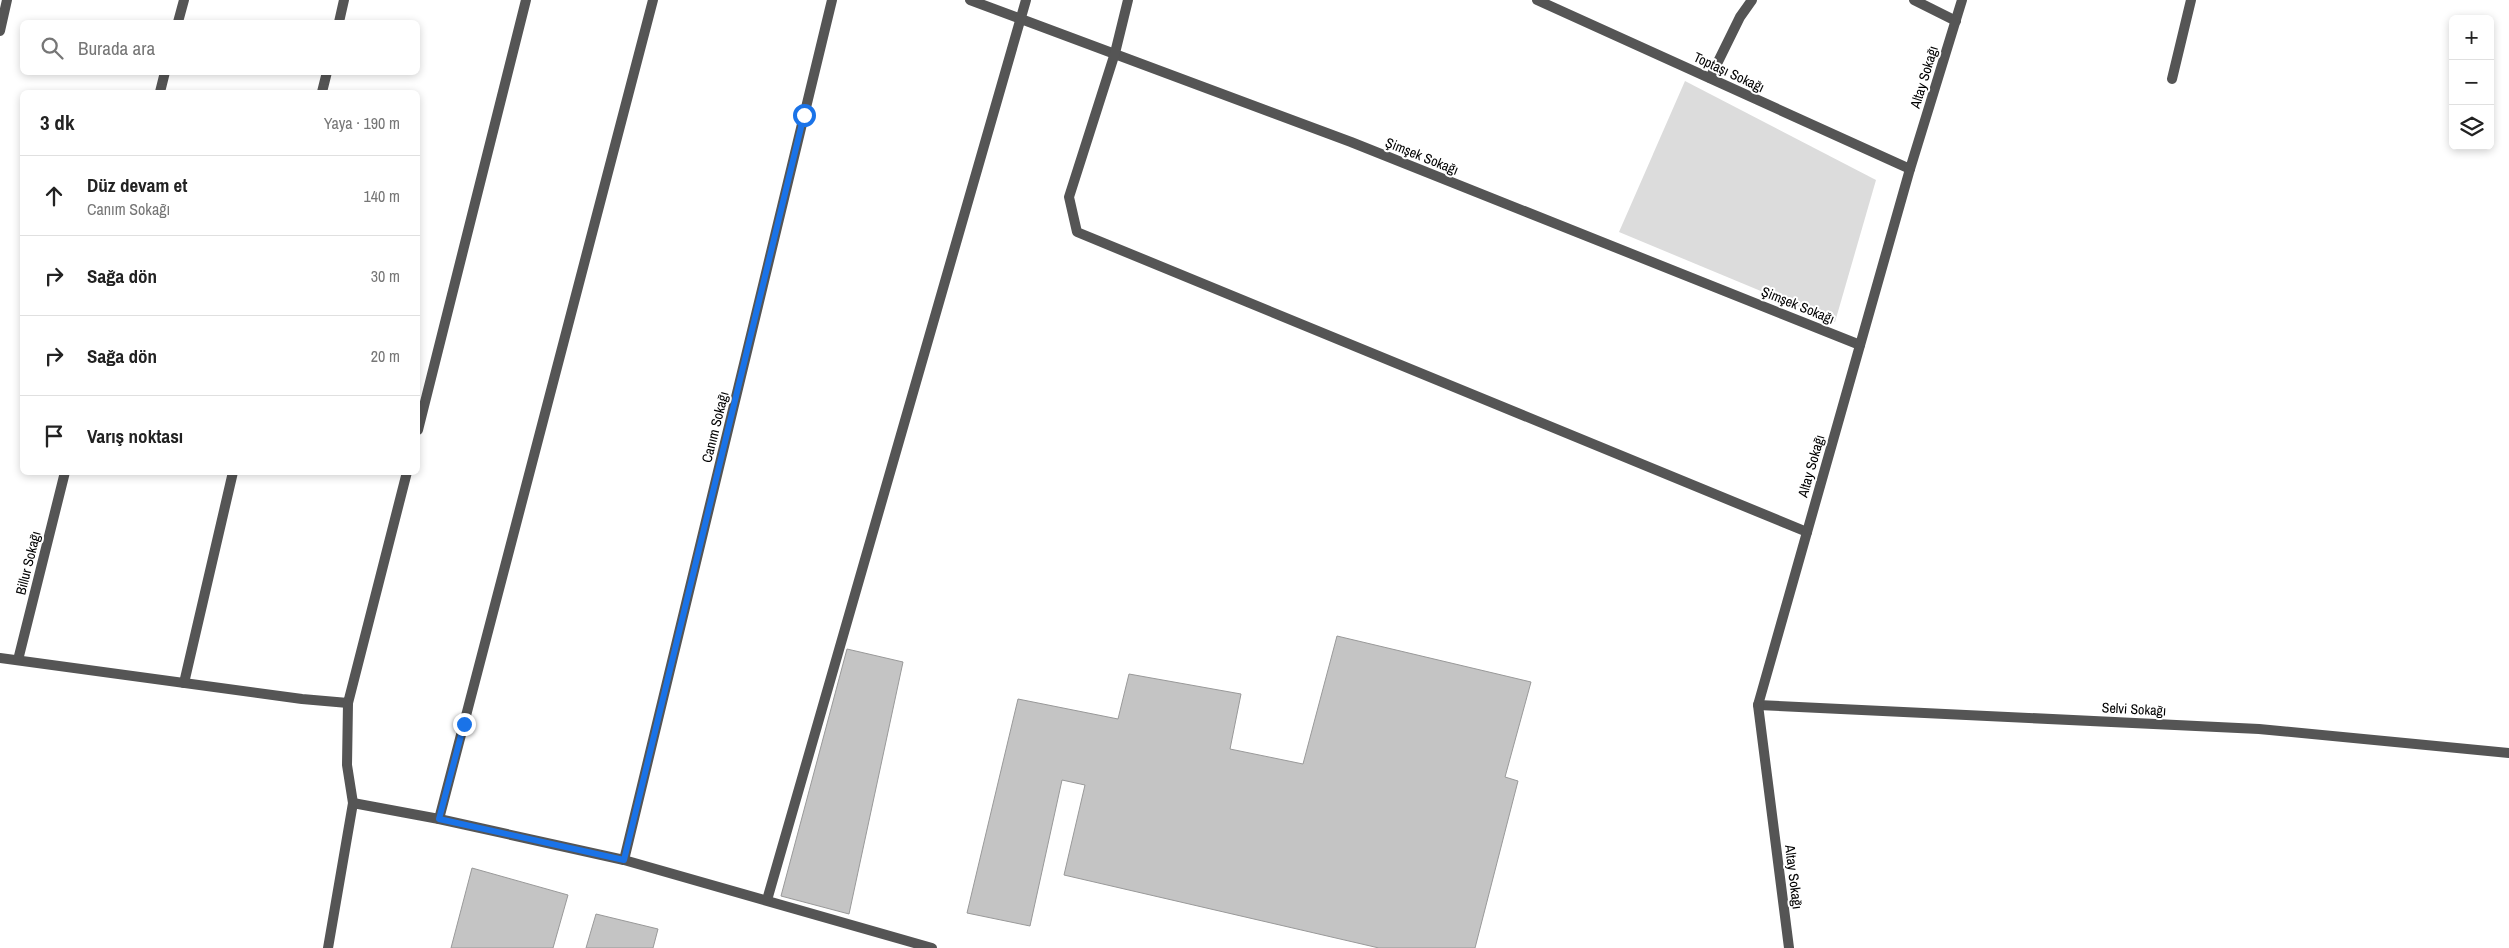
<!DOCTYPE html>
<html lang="tr">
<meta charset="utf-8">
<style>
body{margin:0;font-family:"Archivo Narrow",sans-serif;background:#f6f6f6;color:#222}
.controls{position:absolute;right:15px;top:15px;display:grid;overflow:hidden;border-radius:8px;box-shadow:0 2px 8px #0003}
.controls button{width:45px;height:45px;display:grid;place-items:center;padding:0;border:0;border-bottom:1px solid #e0e0e0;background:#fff;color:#222;font:25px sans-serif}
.stop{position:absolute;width:15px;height:15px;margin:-11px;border:4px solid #1a73e8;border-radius:50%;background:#fff}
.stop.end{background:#1a73e8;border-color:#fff;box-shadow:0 1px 5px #0008}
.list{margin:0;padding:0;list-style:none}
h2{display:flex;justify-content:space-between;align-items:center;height:65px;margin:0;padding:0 20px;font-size:21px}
h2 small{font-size:16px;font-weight:400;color:#767676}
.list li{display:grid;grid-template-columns:32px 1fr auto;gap:15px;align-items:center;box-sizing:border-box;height:80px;padding:0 20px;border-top:1px solid #e0e0e0}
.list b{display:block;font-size:19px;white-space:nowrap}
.list p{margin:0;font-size:16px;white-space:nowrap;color:#767676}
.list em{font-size:16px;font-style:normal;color:#767676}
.icon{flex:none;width:28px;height:28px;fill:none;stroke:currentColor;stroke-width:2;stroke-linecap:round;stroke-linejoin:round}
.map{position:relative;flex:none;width:2509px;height:948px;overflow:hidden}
.search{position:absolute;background:#fff;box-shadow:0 2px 8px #0003;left:20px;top:20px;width:400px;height:55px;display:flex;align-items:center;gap:12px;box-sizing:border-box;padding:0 18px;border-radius:8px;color:#767676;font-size:19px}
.panel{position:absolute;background:#fff;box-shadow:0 2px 8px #0003;left:20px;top:90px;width:400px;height:385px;border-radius:8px}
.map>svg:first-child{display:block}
.green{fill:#dcdcdc}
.building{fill:#c4c4c4;stroke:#999}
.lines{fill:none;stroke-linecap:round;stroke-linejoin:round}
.service{stroke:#555;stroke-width:10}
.minor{stroke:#555;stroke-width:10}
.tertiary{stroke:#555;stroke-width:10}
.route{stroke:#1a73e8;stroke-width:6}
.labels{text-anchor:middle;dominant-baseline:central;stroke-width:4;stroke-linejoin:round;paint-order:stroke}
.street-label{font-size:14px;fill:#000;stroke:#fff}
</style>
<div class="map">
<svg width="2509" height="948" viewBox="0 0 2509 948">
<rect width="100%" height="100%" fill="#fff"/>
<polygon class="green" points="1685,81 1876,180 1835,322 1619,232"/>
<g class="building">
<polygon points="1337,636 1531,682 1505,777 1518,781 1475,948 1379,948 1064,875 1085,785 1062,780 1030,926 967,913 1018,699 1118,719 1129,674 1241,694 1230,749 1303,764"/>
<polygon points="847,649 903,662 849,914 781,896"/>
<polygon points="472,868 568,895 553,948 451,948"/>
<polygon points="596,914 658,929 653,948 586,948"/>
</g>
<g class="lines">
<g class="service">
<polyline points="1710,78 1740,17 1752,0"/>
<polyline points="2172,79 2191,0"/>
</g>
<g class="minor">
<polyline points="970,0 1351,142 1860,345"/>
<polyline points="1128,0 1115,53 1069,197 1077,232 1807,532"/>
<polyline points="1537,0 1910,169"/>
<polyline points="1914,0 1956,21"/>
<polyline points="178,22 184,0"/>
<polyline points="339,22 344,0"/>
<polyline points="0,31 7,0"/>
<polyline points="160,92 165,72"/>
<polyline points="322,92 327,72"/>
<polyline points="418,430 526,0"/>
<polyline points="0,658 302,699 348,703 407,472"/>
<polyline points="18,660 65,472"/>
<polyline points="184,683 233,472"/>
<polyline points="348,703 347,765 353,803"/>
<polyline points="1758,705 2259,729 2509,753"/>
<polyline points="439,819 624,860 932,948"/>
<polyline points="624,860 832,0"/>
<polyline points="767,900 1026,0"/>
<polyline points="328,948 353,803 439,819 653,0"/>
</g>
<polyline class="tertiary" points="1789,948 1758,705 1910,169 1962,0"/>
</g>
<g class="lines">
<polyline class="route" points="464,724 439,819 624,860 804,115"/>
</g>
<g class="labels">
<g class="street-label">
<text transform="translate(1729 72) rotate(25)">Toptaşı Sokağı</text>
<text transform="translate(1924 77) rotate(-73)">Altay Sokağı</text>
<text transform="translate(1422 156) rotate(22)">Şimşek Sokağı</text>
<text transform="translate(1798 305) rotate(22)">Şimşek Sokağı</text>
<text transform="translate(715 427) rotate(-76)">Canım Sokağı</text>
<text transform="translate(1811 466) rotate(-74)">Altay Sokağı</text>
<text transform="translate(28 563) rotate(-76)">Billur Sokağı</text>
<text transform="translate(2134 709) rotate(3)">Selvi Sokağı</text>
<text transform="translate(1794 877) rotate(83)">Altay Sokağı</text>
</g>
</g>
</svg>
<div class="controls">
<button>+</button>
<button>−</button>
<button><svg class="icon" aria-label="layers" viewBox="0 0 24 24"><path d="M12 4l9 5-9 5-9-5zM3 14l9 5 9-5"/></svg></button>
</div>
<div class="stop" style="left:804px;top:115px"></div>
<div class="stop end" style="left:464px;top:724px"></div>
<div class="search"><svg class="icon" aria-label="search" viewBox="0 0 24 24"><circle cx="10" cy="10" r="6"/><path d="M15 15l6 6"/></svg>Burada ara</div>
<section class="panel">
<h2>3 dk<small>Yaya · 190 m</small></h2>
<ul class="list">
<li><svg class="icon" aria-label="ahead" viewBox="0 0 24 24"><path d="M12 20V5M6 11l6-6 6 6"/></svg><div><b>Düz devam et</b><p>Canım Sokağı</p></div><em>140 m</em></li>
<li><svg class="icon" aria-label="right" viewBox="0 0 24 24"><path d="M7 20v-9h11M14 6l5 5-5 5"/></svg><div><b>Sağa dön</b></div><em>30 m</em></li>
<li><svg class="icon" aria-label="right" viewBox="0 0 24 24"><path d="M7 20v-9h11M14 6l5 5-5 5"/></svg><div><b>Sağa dön</b></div><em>20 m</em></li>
<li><svg class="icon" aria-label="arrive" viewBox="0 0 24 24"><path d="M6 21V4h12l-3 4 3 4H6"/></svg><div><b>Varış noktası</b></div></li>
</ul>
</section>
</div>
